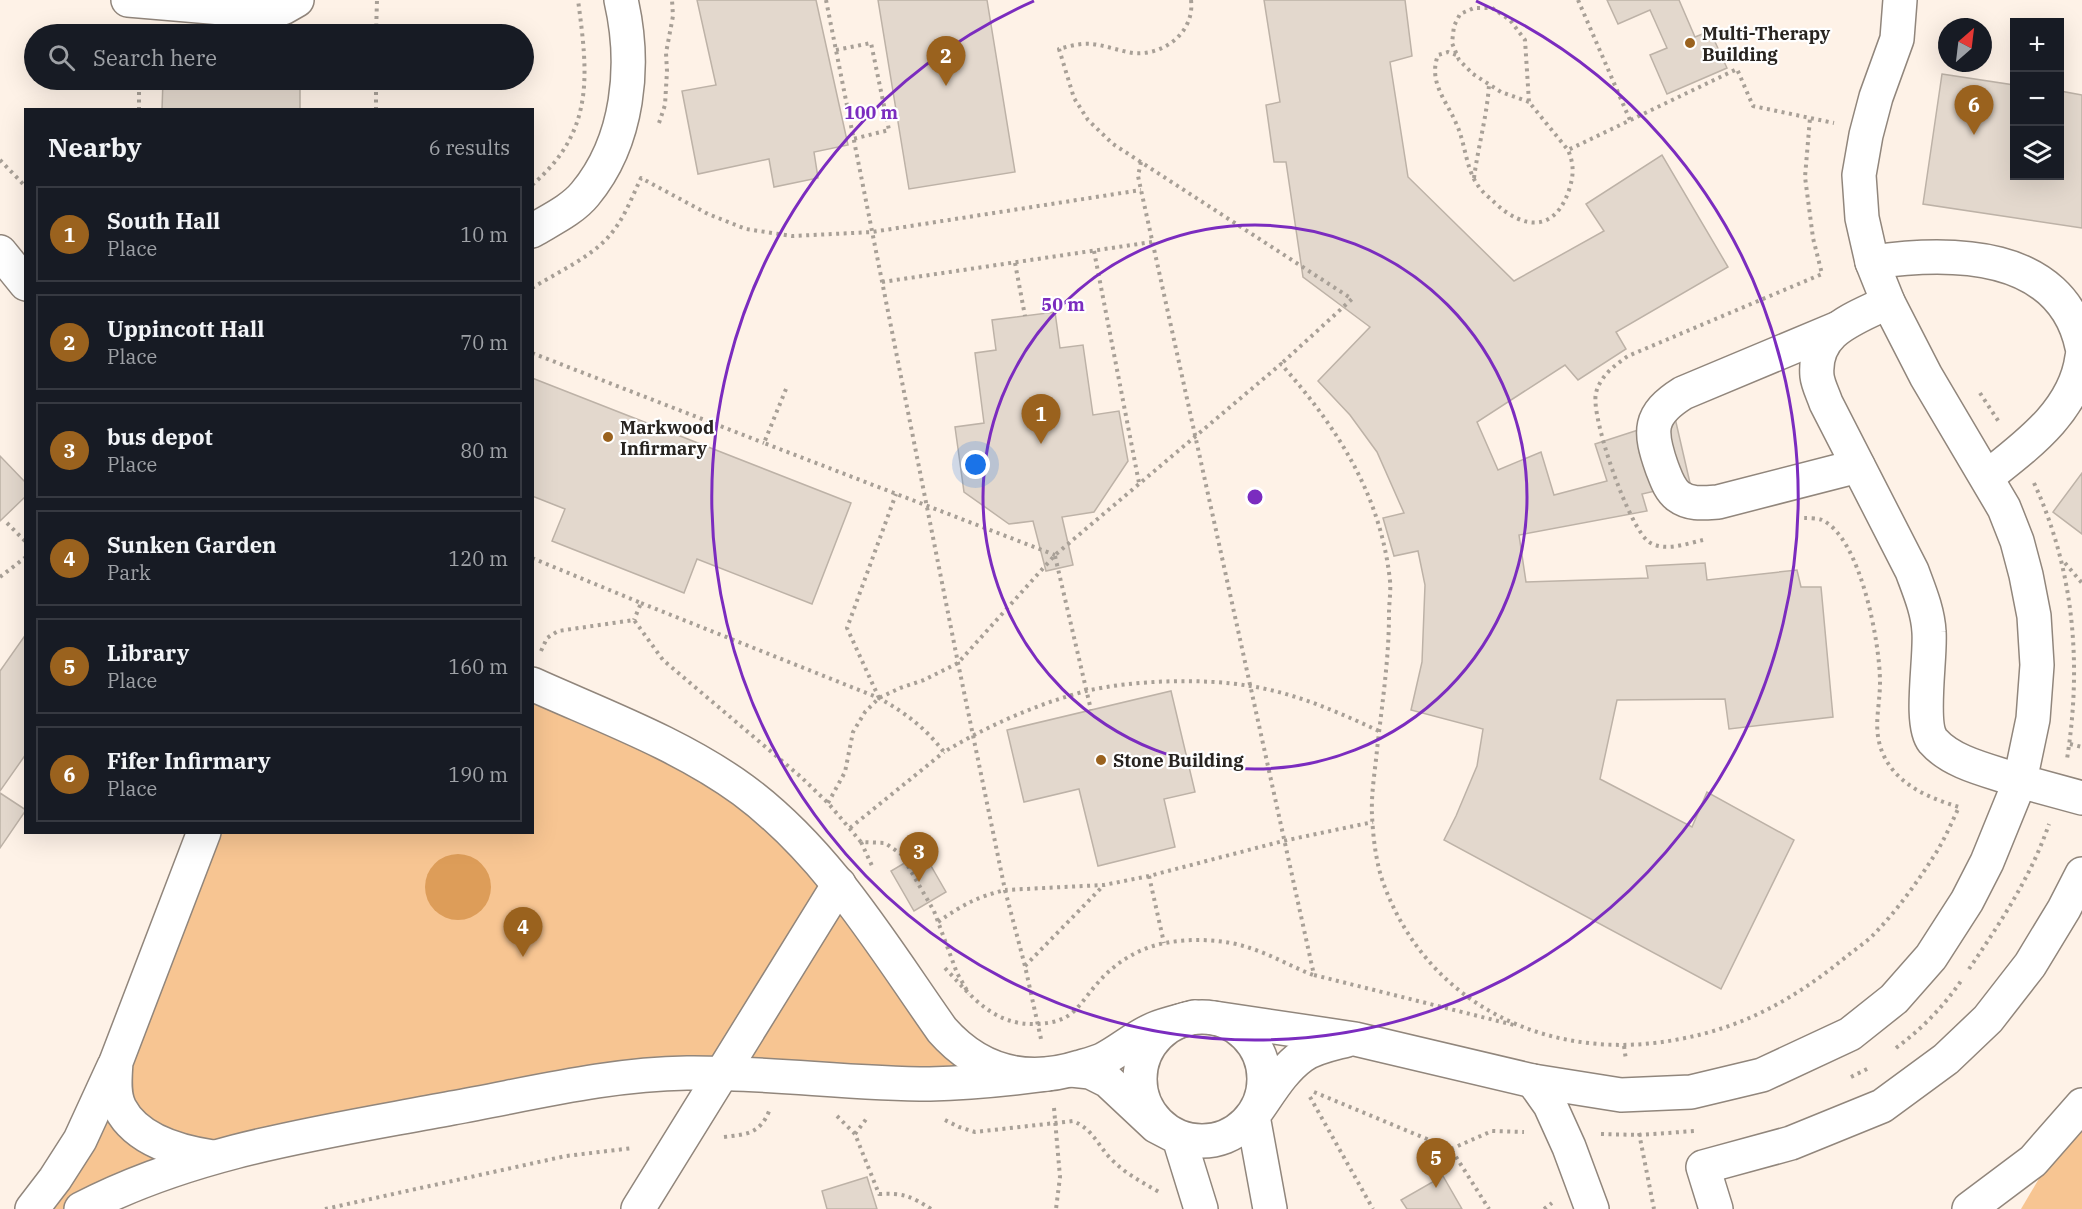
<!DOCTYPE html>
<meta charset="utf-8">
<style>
body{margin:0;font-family:"IBM Plex Serif",serif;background:#242831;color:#f1f3f6}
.controls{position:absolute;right:18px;top:18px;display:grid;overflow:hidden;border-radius:0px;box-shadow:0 6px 24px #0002}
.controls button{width:54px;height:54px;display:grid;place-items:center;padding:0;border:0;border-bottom:2px solid #363941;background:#171b24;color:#f1f3f6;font:30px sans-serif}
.compass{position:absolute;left:1938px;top:18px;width:54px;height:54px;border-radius:50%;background:#171b24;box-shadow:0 6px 24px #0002;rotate:28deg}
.you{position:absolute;left:976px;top:465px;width:21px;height:21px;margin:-15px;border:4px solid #fff;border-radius:50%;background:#1a73e8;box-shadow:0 0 0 9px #1a73e833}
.badge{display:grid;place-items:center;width:39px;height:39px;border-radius:50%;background:#9a621e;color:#fff;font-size:20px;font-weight:700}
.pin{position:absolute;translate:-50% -50px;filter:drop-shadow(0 2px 3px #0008)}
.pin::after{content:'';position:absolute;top:32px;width:21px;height:18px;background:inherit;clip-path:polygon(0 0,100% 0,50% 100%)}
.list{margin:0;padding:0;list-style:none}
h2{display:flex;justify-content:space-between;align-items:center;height:78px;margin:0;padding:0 24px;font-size:26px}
h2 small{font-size:20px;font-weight:400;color:#9ea1a6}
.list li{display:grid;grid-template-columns:39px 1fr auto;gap:18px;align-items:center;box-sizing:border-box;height:96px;margin:0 12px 12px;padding:0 12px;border:2px solid #363941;border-radius:0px}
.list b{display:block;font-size:22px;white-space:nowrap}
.list p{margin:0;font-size:20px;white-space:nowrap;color:#9ea1a6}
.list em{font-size:20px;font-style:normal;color:#9ea1a6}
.icon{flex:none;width:33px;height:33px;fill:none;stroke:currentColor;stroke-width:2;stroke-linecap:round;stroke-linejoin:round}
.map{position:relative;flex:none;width:2082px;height:1209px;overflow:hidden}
.search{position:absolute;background:#171b24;box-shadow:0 6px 24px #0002;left:24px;top:24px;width:510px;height:66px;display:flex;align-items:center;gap:15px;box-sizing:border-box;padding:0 21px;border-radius:33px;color:#9ea1a6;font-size:22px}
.panel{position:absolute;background:#171b24;box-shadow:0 6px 24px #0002;left:24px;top:108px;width:510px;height:726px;border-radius:0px}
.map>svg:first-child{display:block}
.green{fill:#f7c592}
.water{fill:#dd9d59}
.building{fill:#e3d8cd;stroke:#bdb2a7;stroke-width:1.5}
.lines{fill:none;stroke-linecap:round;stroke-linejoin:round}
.minor-casing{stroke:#91867c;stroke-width:36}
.path{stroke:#a8a097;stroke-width:4;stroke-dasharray:3 4.5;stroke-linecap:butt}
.minor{stroke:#fff;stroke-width:33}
.ring{fill:none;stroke:#7b2cbf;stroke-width:3}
.poi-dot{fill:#9a621e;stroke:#fff;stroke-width:2}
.labels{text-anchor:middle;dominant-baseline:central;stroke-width:4.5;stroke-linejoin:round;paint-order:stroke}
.poi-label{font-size:18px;font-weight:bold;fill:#282420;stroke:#fff;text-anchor:start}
.centre{fill:#7b2cbf;stroke:#fff;stroke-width:3}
.ring-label{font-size:18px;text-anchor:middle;font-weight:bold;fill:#7b2cbf;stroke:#fff;stroke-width:4.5;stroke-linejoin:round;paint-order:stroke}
</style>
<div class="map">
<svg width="2082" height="1209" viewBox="0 0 2082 1209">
<rect width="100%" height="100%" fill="#fef2e7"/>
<g class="green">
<polygon points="533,684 724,778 991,1067 721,1074 279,1140 81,1209 32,1209 204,833 532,832"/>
<polygon points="2082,1119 2082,1209 2021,1209 2050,1160"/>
</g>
<circle class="water" cx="458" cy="887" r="33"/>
<g class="building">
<polygon points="697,0 816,0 848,145 814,152 818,178 774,187 769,159 698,174 682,91 716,85"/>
<polygon points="878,0 987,0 1015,172 909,189"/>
<polygon points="1264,0 1405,0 1412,56 1390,62 1408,177 1514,281 1604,231 1586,204 1662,155 1728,267 1616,332 1626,349 1578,380 1565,365 1477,422 1498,470 1541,452 1554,495 1607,481 1595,444 1675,418 1690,483 1642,494 1647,511 1519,535 1526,582 1648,578 1646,566 1705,563 1707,580 1797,570 1801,587 1821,587 1833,717 1729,729 1725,699 1617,700 1600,779 1692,827 1707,792 1794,840 1721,989 1444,840 1456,816 1477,766 1483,729 1411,710 1422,662 1425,585 1418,551 1394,556 1383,518 1404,513 1377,452 1350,415 1318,381 1370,327 1303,277 1286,162 1274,162 1266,105 1280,102"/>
<polygon points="1607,0 1679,0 1695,37 1710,31 1727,68 1667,94 1650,55 1667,48 1650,10 1618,24"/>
<polygon points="1942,74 2014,85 2014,176 2060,176 2060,91 2082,95 2082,228 1923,204"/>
<polygon points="163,80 300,80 300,110 162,110"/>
<polygon points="1055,312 1060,348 1083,345 1093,415 1119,411 1128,461 1094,512 1062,517 1073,565 1046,571 1033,521 1009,524 964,492 955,427 984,423 975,353 996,350 992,320"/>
<polygon points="532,378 851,503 812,604 697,559 684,593 552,541 565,509 532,496"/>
<polygon points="0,456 26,483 26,496 0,521"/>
<polygon points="2082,473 2082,534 2053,512"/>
<polygon points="26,634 26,754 0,791 0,671"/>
<polygon points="1171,691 1195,792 1164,799 1175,847 1098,866 1079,789 1024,802 1007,730"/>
<polygon points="0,793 26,810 0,848"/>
<polygon points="923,852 946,892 914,911 891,871"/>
<polygon points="1443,1176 1462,1209 1407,1209 1401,1200"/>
<polygon points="867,1177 877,1209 827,1209 822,1191"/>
</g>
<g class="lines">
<g class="minor-casing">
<g id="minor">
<polyline points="128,0 258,11 283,8 297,0"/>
<polyline points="1900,0 1897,39 1876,97 1866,135 1859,175 1862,218 1872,262 1888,302 1926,376 2004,508 2017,541 2026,575 2034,616 2037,665 2033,719 2020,781 2082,798"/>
<path d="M532,231c18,-11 40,-21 53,-37 44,-53 51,-129 36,-194"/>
<polyline points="0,252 26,284"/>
<path d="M1872,262c78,-11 190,-12 210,85"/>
<path d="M1836,329l-153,64c-35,22 -34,38 -21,75 4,10 7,21 16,28 12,9 26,7 40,6l140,-36"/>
<path d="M1987,477c39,-31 88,-66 95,-120"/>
<path d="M532,684c71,32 148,60 211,106 85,63 139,155 199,240 37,42 85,54 138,37 7,-2 15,-4 22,-7 18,-9 33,-23 52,-31 12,-5 27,-8 40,-12"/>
<path d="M204,832l-88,230c-1,15 -3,33 4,46 17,33 60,44 93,49"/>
<circle cx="1202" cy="1079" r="62"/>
<path d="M1214,1018l141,21 178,42 88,14 70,-3 71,-17 88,-41 44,-35 37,-42 36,-56 20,-39 33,-81c-28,-10 -67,-17 -87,-40 -14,-17 -2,-83 -4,-109 -1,-21 -10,-42 -17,-61l-86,-168c-3,-9 -8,-18 -9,-27 -4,-46 38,-57 71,-74"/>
<polyline points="1071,1070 1090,1072 1108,1081 1156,1126 1179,1138 1201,1209"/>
<polyline points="1533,1081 1550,1105 1569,1147 1592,1209"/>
<polyline points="32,1209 55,1179 80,1140 114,1066"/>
<path d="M81,1209c115,-60 245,-77 371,-101 78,-14 156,-34 235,-35 81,-1 162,11 243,11 40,-1 79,-5 118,-10"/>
<polyline points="638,1209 839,884"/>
<path d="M1270,1209l-17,-93c15,-20 28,-45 49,-60 13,-9 30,-12 45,-16"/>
<polyline points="1716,1209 1703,1167 1791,1143 1882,1106 1946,1059 1988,1019 2030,965 2064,909 2082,874"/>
<polyline points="1969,1209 2033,1161 2082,1105"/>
</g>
</g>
<g class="path">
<polyline points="826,0 958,663 1005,890 1104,885 1149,876 1283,841 1373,822"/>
<path d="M1191,0c4,32 -27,56 -58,53 -14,-2 -28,-8 -42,-9 -10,-1 -22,2 -32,5l15,49 14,22 25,24 239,155 -71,65"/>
<polyline points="1578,0 1630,120"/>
<polyline points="376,34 377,0"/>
<polyline points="836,50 871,43 889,130 853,139"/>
<path d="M1456,55l-8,-3 -10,3c-10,27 8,45 18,68 10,21 9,45 23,64 4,6 11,11 16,16 29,27 60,29 74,-13 5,-15 5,-26 -1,-40"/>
<polyline points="1529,102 1501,92 1473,74 1459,60 1452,43 1454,26 1460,14 1474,8 1492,8 1510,20 1525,40 1529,102 1568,150 1737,69 1753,106 1834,123"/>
<polyline points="139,110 139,80"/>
<polyline points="376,110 376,80"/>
<polyline points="659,123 665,105 667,71 666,53 673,16 672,0"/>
<polyline points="0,160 26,187"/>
<polyline points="1141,162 1138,176 1141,190 1314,975 1514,1025"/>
<path d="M1474,178c4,-31 13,-62 15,-93"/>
<path d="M532,185c63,-54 56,-110 46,-185"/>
<polyline points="1094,251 1139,483"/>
<polyline points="1015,263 1025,316"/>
<polyline points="882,282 1152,242"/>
<path d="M532,288c24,-15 60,-31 78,-53 14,-16 22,-38 31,-57l67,36 38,15 46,7 80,-4 269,-42"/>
<polyline points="532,353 764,443"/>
<polyline points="786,389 764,443 1055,555"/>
<polyline points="1980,393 1999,422"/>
<path d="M2034,483c40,87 48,181 33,276"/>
<polyline points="7,523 26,542"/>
<path d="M1703,540c-17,4 -39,12 -54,2 -20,-14 -59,-126 -53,-149 4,-17 19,-28 32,-37l194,-82 -9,-36 -8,-61 5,-59"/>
<polyline points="1055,556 1091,710"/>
<polyline points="532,558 641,603 634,620"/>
<polyline points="2065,563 2082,583"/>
<polyline points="0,577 26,557"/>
<path d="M641,603l238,95c28,16 45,29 65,54 43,-26 93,-48 142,-61 47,-11 117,-13 164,-5 45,7 88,26 129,45"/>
<polyline points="541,651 547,638 558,631 634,620 663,660 801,777 828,803 861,842 885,843 901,854 934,911 957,973 969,994"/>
<polyline points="879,698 847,628 896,494"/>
<polyline points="2070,744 2082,747"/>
<path d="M828,803l17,-31 8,-40 12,-20 14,-14 21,-10 24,-8 34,-17 97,-108 226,-191c56,63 100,131 109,217 1,11 -1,22 -1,33 0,46 -7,90 -12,136 -2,21 -6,44 -5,65 1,22 4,49 12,70 46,124 171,179 296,154 65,-12 116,-41 167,-83 10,-8 21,-15 30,-25 20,-21 39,-47 55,-72 11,-16 19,-35 27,-52 -30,-9 -62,-22 -76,-53 -11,-26 -3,-45 -3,-72 0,-38 -19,-144 -58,-162 -5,-2 -13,-2 -18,-2"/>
<polyline points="850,828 944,752"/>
<polyline points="861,842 873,868"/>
<polyline points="1149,876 1164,943"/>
<path d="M938,922c24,-17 39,-25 67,-32l20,76 16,73"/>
<polyline points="1025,966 1104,885"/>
<path d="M945,968c28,30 49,58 93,56 13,-1 24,-3 34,-11 9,-8 16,-19 24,-28 17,-21 42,-37 69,-42 27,-5 59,-4 85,5 22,7 42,19 63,27"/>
<path d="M1969,969c31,-46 62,-92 80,-145"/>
<polyline points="1624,1046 1626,1060"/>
<path d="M1896,1048c27,-20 49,-43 67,-70"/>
<polyline points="1851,1077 1871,1067"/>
<polyline points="1314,1092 1451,1149 1489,1209"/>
<polyline points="1310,1097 1373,1209"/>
<polyline points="1054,1108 1060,1177 1056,1209"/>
<path d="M837,1116l18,18 24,60c25,-1 32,2 52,15"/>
<path d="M945,1120l14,7 16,5 98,-11c20,8 25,25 39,39 14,14 30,22 47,32"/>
<polyline points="1639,1133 1654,1209"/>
<polyline points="855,1134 867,1118"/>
<polyline points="1601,1134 1639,1135 1695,1131"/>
<path d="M724,1137c24,-3 36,-3 46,-28"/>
<polyline points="1451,1149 1492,1131 1524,1132"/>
<polyline points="325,1209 566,1156 633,1148"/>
<polyline points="1544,1209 1552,1203"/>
</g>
<use href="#minor" class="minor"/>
</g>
<g class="ring">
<circle cx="1255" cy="497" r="272"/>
<path d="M1476 1A543 543 0 1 1 1034 1"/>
</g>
<g class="poi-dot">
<circle cx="1690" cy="43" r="6"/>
<circle cx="608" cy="437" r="6"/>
<circle cx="1101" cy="760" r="6"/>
</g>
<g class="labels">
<g class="poi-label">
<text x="1702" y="33">Multi-Therapy<tspan x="1702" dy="21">Building</tspan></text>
<text x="620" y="427">Markwood<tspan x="620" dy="21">Infirmary</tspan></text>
<text x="1113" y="760">Stone Building</text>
</g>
</g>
<circle cx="1255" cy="497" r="9" class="centre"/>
<g class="ring-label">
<text x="871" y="119">100 m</text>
<text x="1063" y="311">50 m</text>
</g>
</svg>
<div class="controls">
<button>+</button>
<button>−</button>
<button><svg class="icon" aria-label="layers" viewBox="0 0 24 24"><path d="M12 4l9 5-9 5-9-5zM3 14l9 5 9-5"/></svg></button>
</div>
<svg class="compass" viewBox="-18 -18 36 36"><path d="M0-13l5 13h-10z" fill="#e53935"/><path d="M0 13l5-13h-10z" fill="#9ea1a6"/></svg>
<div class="you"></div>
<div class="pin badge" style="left:1041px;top:444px">1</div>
<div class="pin badge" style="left:946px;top:86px">2</div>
<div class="pin badge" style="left:919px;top:882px">3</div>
<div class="pin badge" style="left:523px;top:957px">4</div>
<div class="pin badge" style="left:1436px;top:1188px">5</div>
<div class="pin badge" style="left:1974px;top:135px">6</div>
<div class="search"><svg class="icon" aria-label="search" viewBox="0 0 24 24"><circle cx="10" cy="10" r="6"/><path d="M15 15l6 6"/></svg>Search here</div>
<section class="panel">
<h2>Nearby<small>6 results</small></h2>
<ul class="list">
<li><span class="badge">1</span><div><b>South Hall</b><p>Place</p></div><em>10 m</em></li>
<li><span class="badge">2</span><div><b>Uppincott Hall</b><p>Place</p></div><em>70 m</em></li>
<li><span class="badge">3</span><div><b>bus depot</b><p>Place</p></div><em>80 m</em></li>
<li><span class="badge">4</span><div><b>Sunken Garden</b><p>Park</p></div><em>120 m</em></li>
<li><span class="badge">5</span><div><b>Library</b><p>Place</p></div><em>160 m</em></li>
<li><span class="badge">6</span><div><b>Fifer Infirmary</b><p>Place</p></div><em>190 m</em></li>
</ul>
</section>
</div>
